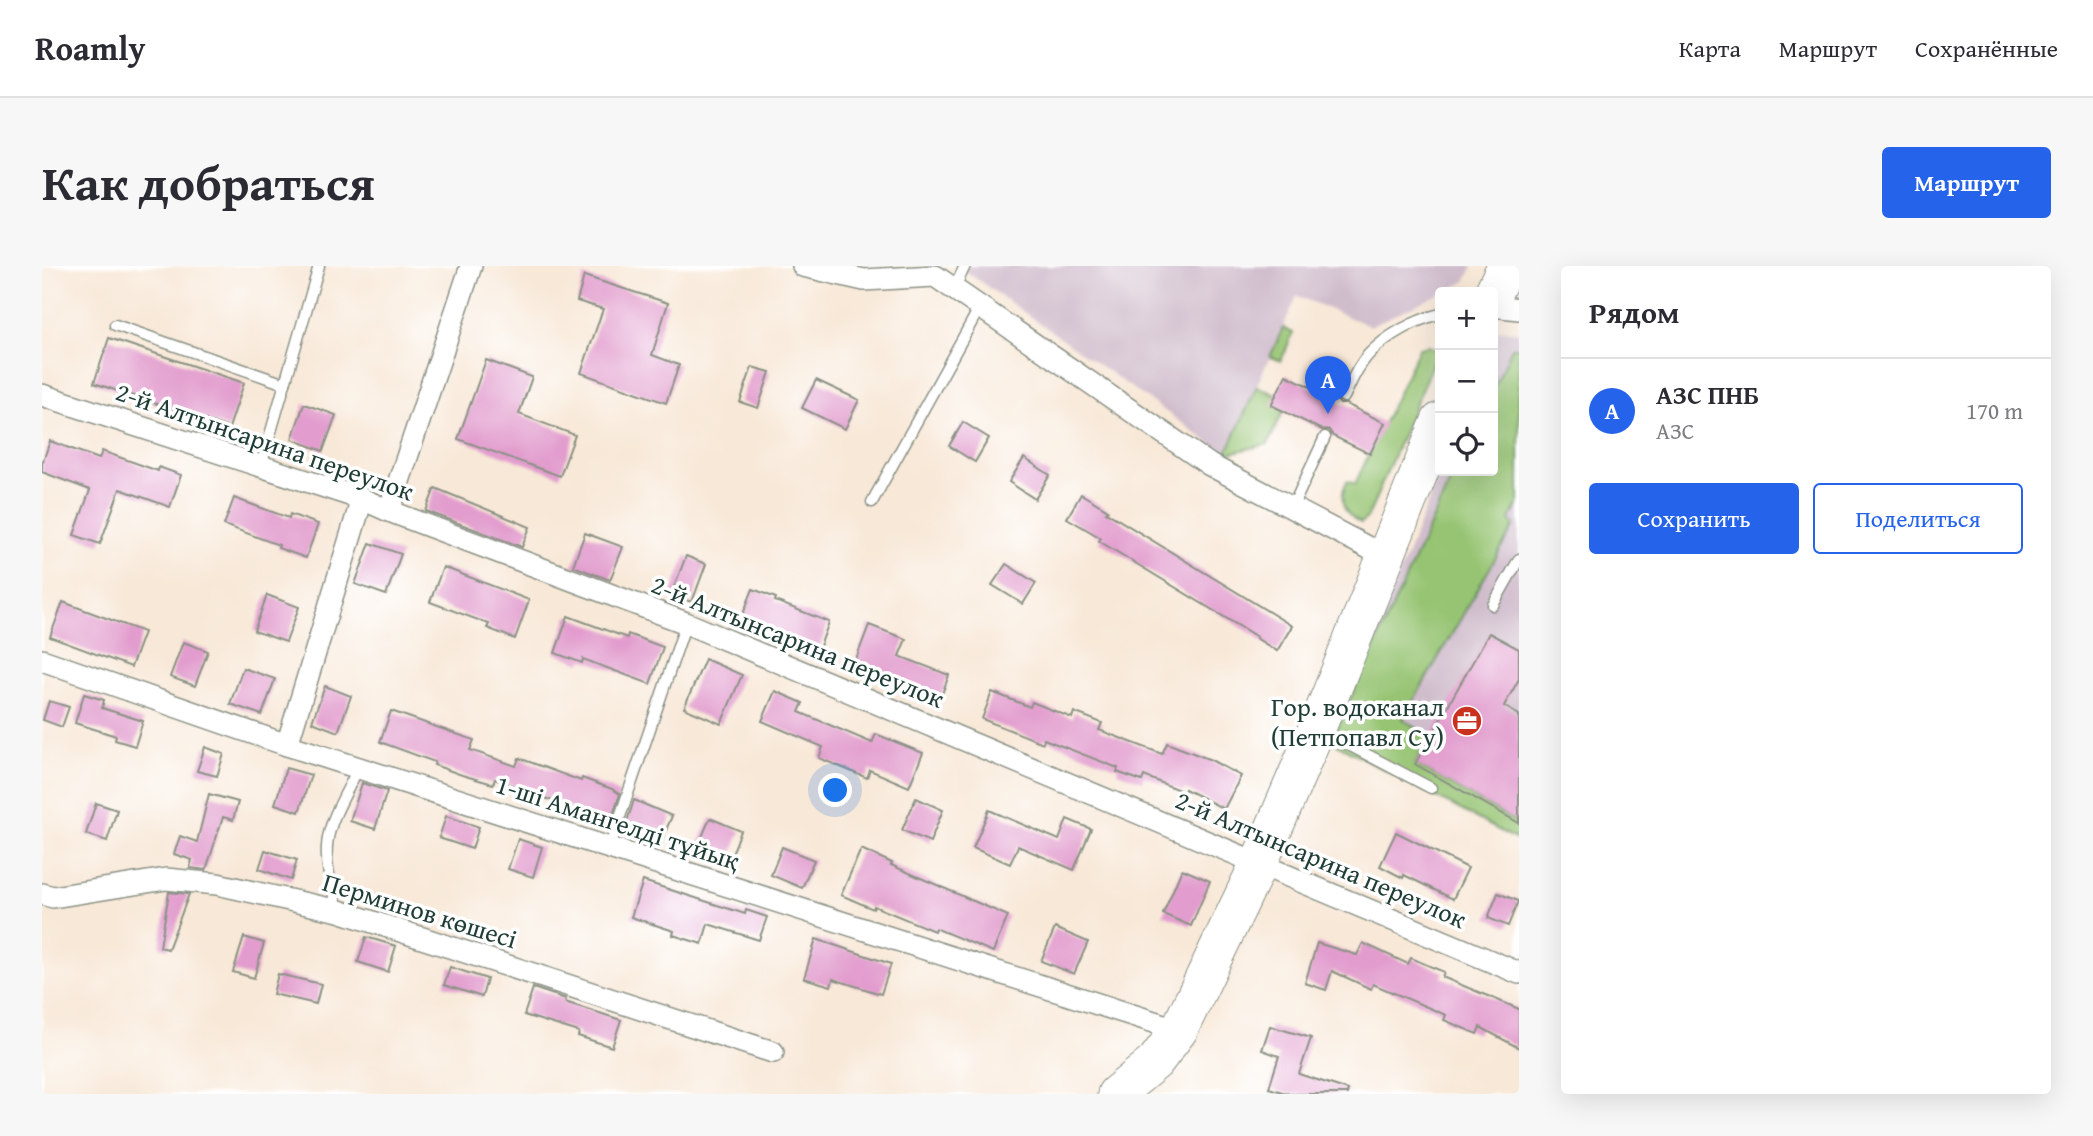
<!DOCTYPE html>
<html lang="ru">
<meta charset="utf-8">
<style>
body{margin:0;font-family:"Gentium Book Plus",serif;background:#f7f7f7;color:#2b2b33}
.controls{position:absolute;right:21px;top:21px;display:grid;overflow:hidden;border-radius:7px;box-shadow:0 7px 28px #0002}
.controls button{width:63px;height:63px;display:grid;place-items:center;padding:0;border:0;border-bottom:2px solid #e1e1e2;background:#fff;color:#2b2b33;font:35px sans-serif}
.you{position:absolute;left:794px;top:525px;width:24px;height:24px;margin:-18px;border:5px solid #fff;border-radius:50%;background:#1a73e8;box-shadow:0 0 0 10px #1a73e833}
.badge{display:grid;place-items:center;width:46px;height:46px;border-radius:50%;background:#2563eb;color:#fff;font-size:23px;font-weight:700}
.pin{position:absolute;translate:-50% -58px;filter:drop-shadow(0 2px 4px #0008)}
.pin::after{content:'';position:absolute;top:37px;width:24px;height:21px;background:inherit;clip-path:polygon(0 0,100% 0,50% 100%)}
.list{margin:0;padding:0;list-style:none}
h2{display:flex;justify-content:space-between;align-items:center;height:91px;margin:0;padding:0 28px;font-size:30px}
h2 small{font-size:23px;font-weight:400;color:#7c7c81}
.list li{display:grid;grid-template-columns:46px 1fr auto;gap:21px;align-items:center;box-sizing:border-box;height:105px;padding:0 28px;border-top:2px solid #e1e1e2}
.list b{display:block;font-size:26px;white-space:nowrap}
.list p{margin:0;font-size:23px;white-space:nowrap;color:#7c7c81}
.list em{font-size:23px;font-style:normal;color:#7c7c81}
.actions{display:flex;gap:14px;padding:21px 28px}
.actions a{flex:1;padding:16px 0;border:2px solid #2563eb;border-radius:7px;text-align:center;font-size:24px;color:#2563eb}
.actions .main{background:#2563eb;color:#fff}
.icon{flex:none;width:38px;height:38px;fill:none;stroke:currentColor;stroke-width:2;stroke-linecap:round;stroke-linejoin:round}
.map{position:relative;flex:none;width:1477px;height:828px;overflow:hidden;border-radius:7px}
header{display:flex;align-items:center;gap:42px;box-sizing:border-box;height:98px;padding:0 35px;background:#fff;border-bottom:2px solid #e1e1e2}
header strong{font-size:33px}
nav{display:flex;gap:38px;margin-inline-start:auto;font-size:24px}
.intro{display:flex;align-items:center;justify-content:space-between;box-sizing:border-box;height:168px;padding:0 42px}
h1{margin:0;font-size:49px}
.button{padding:18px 32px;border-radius:7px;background:#2563eb;color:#fff;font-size:24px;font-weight:700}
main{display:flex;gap:42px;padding:0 42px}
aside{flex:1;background:#fff;border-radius:7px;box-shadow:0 7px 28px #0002}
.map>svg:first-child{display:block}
.industrial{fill:#d0bdcc}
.green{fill:#96c472;stroke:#5a8053;stroke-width:2}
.building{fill:#e29dce}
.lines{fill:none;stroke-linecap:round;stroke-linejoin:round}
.service-casing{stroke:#8c9286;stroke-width:13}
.minor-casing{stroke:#8c9286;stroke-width:24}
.trunk-casing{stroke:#8c9286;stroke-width:39}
.service{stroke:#fff;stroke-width:10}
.minor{stroke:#fff;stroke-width:21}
.trunk{stroke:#fff;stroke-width:37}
.labels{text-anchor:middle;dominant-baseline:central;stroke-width:7;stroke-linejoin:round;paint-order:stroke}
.street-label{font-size:26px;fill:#1f3d34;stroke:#fff}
.poi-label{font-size:26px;fill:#1f3d34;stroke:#fff;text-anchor:end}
</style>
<header>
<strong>Roamly</strong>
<nav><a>Карта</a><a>Маршрут</a><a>Сохранённые</a></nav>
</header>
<div class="intro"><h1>Как добраться</h1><a class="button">Маршрут</a></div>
<main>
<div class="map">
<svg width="1477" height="828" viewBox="0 0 1477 828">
<rect width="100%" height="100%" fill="#fff"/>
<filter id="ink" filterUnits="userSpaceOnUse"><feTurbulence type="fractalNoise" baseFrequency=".0143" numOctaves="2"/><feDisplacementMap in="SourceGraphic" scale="14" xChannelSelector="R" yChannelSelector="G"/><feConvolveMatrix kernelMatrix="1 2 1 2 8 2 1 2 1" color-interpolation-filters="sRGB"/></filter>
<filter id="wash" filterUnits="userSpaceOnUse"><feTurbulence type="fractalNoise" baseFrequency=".00686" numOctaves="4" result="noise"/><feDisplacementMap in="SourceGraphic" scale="28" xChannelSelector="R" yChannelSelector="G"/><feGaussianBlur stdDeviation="1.57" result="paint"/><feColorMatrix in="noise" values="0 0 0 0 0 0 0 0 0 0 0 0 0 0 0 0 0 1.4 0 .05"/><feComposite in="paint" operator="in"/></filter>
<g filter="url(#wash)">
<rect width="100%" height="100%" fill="#f8e8d7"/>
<g class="industrial">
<polygon points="916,0 1431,0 1423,16 1328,60 1255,30 1184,188"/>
<polygon points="1456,64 1477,66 1477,575 1289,475 1399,205 1451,205 1451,77"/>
</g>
<g class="green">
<polygon points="1241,62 1251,67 1239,95 1228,91"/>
<path d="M1386,80l10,4 -70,167 -7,6c-19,-10 -23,-23 -14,-42l8,3 64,-136z"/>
<polygon points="1470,82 1477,82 1477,236 1468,253 1472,260 1361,453 1388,471 1373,498 1477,558 1477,575 1289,475 1413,205 1451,205 1451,123"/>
<polygon points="1215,120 1246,135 1226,178 1184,188"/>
</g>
<g id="blocks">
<g class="building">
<polygon points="542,10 626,37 610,89 637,99 624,137 539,107 561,43 535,35"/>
<polygon points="67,72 202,117 187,162 52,117"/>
<polygon points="444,94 490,111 477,148 533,169 518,210 416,173"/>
<polygon points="710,101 728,106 716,142 698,136"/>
<polygon points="1244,109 1295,134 1298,138 1304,138 1343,157 1328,188 1291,170 1287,164 1280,164 1229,139"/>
<polygon points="774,114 817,134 803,163 760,142"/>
<polygon points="262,138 294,149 281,185 250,173"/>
<polygon points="921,156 947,172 933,196 907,180"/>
<polygon points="8,175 57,193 60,185 116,205 117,201 139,209 128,241 78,223 58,278 32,269 48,224 0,206 0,198"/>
<polygon points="982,192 1008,209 993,233 967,216"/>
<polygon points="393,222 488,261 480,281 384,245"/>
<polygon points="1039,228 1066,244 1064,246 1250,360 1235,385 1214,372 1215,371 1057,275 1059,272 1025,252"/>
<polygon points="192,232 247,252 248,248 276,258 264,292 236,282 237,279 182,259"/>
<polygon points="543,267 581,281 568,314 531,300"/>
<polygon points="328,277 359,288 344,329 313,318"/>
<polygon points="644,290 664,298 650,336 629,329"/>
<polygon points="964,298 994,317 981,338 950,319"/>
<polygon points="401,301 487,334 473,373 445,362 447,358 388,336"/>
<polygon points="711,323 734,332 733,335 787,356 775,388 754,380 756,375 699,353"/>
<polygon points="225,329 257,341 244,376 212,365"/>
<polygon points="21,336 102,366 89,401 8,371"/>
<polygon points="526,350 585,372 586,368 621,381 608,418 541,393 540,397 513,387"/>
<polygon points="827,359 864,373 857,390 907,409 897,436 811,401"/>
<polygon points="1447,367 1477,383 1477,413 1462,440 1477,449 1477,557 1373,498"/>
<polygon points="141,376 166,385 153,420 128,411"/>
<polygon points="663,393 700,409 679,458 642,442"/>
<polygon points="201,402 233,413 220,449 188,438"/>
<polygon points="283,420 309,430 296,466 270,456"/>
<polygon points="733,425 761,437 757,446 830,477 834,468 881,487 867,521 828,504 825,512 777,492 781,481 720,455"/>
<polygon points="950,426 988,441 990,436 1030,452 1032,446 1060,457 1057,464 1120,488 1125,477 1169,494 1199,510 1182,543 1143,523 1142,526 1102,510 1100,515 1075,506 1076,502 1002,473 1001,477 940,453"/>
<polygon points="42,428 62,434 60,442 101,455 93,480 73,474 74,470 33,457"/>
<polygon points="7,435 27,441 20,461 1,454"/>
<polygon points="349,445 432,474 428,484 474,500 477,492 539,515 540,512 570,523 578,528 568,557 453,513 451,518 420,509 392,499 393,496 338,476"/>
<polygon points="163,481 182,488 175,510 155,505"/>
<polygon points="244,502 269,509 257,546 233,538"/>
<polygon points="320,517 345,525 333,563 308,555"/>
<polygon points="167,528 196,536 191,554 181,551 164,604 148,602 150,594 132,588 138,570 155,576"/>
<polygon points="874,532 901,544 888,576 860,564"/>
<polygon points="592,534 630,550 618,578 583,562"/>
<polygon points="54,537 75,544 65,575 44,568"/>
<polygon points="947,544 1017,574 1025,553 1049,563 1032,604 976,580 968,598 931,582"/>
<polygon points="404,550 437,561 430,583 397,572"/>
<polygon points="668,552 699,565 688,593 656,580"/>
<polygon points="1354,566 1426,602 1411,633 1362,609 1361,612 1338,600"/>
<polygon points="476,573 500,581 491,611 466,603"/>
<polygon points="740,581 772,594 760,622 729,609"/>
<polygon points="819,583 850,597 849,599 966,650 951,686 893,662 892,665 832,640 831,643 799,629"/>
<polygon points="223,584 255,594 249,614 217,603"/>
<polygon points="1140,603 1168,615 1149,660 1121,648"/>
<polygon points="601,615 703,648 704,644 725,651 717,674 666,658 660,678 631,669 632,665 589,651"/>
<polygon points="127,626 147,628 126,683 118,681"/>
<polygon points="1456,627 1476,635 1466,660 1446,652"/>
<polygon points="1013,662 1046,676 1032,708 999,695"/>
<polygon points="202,671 222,677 212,712 191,706"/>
<polygon points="324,671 354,680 346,706 316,696"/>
<polygon points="774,673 849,698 839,728 791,713 789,720 762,712"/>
<polygon points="1275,677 1315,689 1321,677 1366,698 1369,692 1402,706 1400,711 1477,743 1477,782 1438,761 1435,768 1402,754 1404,749 1331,718 1329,723 1290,705 1284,724 1263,717"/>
<polygon points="408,701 445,713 440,731 402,719"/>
<polygon points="236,708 279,718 274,738 231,728"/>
<polygon points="491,722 524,733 523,736 579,754 570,781 536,770 537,766 482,749"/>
<polygon points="1228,760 1269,772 1257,808 1306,824 1305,828 1247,828 1227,822 1237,790 1220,784"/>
</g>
</g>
</g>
<g filter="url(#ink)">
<use href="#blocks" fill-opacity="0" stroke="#8c9286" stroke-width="2"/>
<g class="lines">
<g class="service-casing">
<g id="service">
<polyline points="912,23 923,0"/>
<polyline points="73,59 243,118"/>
<path d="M1302,131c7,-15 14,-31 25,-43 18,-19 46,-34 71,-40"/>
<polyline points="219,200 277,0"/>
<polyline points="830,236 938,41"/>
<polyline points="1250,242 1283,171"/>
<polyline points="1451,339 1477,293"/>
<polyline points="1280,465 1389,522"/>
<polyline points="567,583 644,357"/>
<path d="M297,645c-23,-70 -12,-81 19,-142"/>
</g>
</g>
<g class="minor-casing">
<g id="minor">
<polyline points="761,0 822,14 893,10 1168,199 1344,291"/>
<polyline points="1451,40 1477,43"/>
<polyline points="0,129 320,233 347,245 644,357 1477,707"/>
<polyline points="347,245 429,0"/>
<polyline points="0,394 245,479 1137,764"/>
<polyline points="245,479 320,233"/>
<polyline points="0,628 11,631 124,613 175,618 297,645 731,786"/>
</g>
</g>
<g class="trunk-casing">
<g id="trunk">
<polyline points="1451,27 1464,0"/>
<polyline points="1074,828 1113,796 1137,764 1217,597 1275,462 1398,155"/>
</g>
</g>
<use href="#service" class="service"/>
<use href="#minor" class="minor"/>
<use href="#trunk" class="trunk"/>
</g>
</g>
<defs>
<g id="office-disc" transform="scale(1.575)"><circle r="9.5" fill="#c8321e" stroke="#fff"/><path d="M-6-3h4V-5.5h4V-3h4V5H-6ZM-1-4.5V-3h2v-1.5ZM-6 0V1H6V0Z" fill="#fff"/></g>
</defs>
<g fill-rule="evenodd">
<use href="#office-disc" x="1425" y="455"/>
</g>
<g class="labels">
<g class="street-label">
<text transform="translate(223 175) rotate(19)">2-й Алтынсарина переулок</text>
<text transform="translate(756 375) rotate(22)">2-й Алтынсарина переулок</text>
<text transform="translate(576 556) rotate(18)">1-ші Амангелді тұйық</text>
<text transform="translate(1279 593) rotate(23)">2-й Алтынсарина переулок</text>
<text transform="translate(378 644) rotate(17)">Перминов көшесі</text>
</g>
<g class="poi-label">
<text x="1402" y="440">Гор. водоканал<tspan x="1402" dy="30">(Петпопавл Су)</tspan></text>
</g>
</g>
</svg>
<div class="controls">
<button>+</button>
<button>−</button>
<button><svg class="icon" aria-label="locate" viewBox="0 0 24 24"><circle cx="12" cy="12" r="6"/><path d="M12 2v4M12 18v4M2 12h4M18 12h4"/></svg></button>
</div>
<div class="you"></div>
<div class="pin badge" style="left:1286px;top:148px">A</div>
</div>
<aside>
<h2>Рядом<small></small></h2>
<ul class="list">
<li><span class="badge">A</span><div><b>АЗС ПНБ</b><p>АЗС</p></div><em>170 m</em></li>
</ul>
<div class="actions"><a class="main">Сохранить</a><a>Поделиться</a></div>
</aside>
</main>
